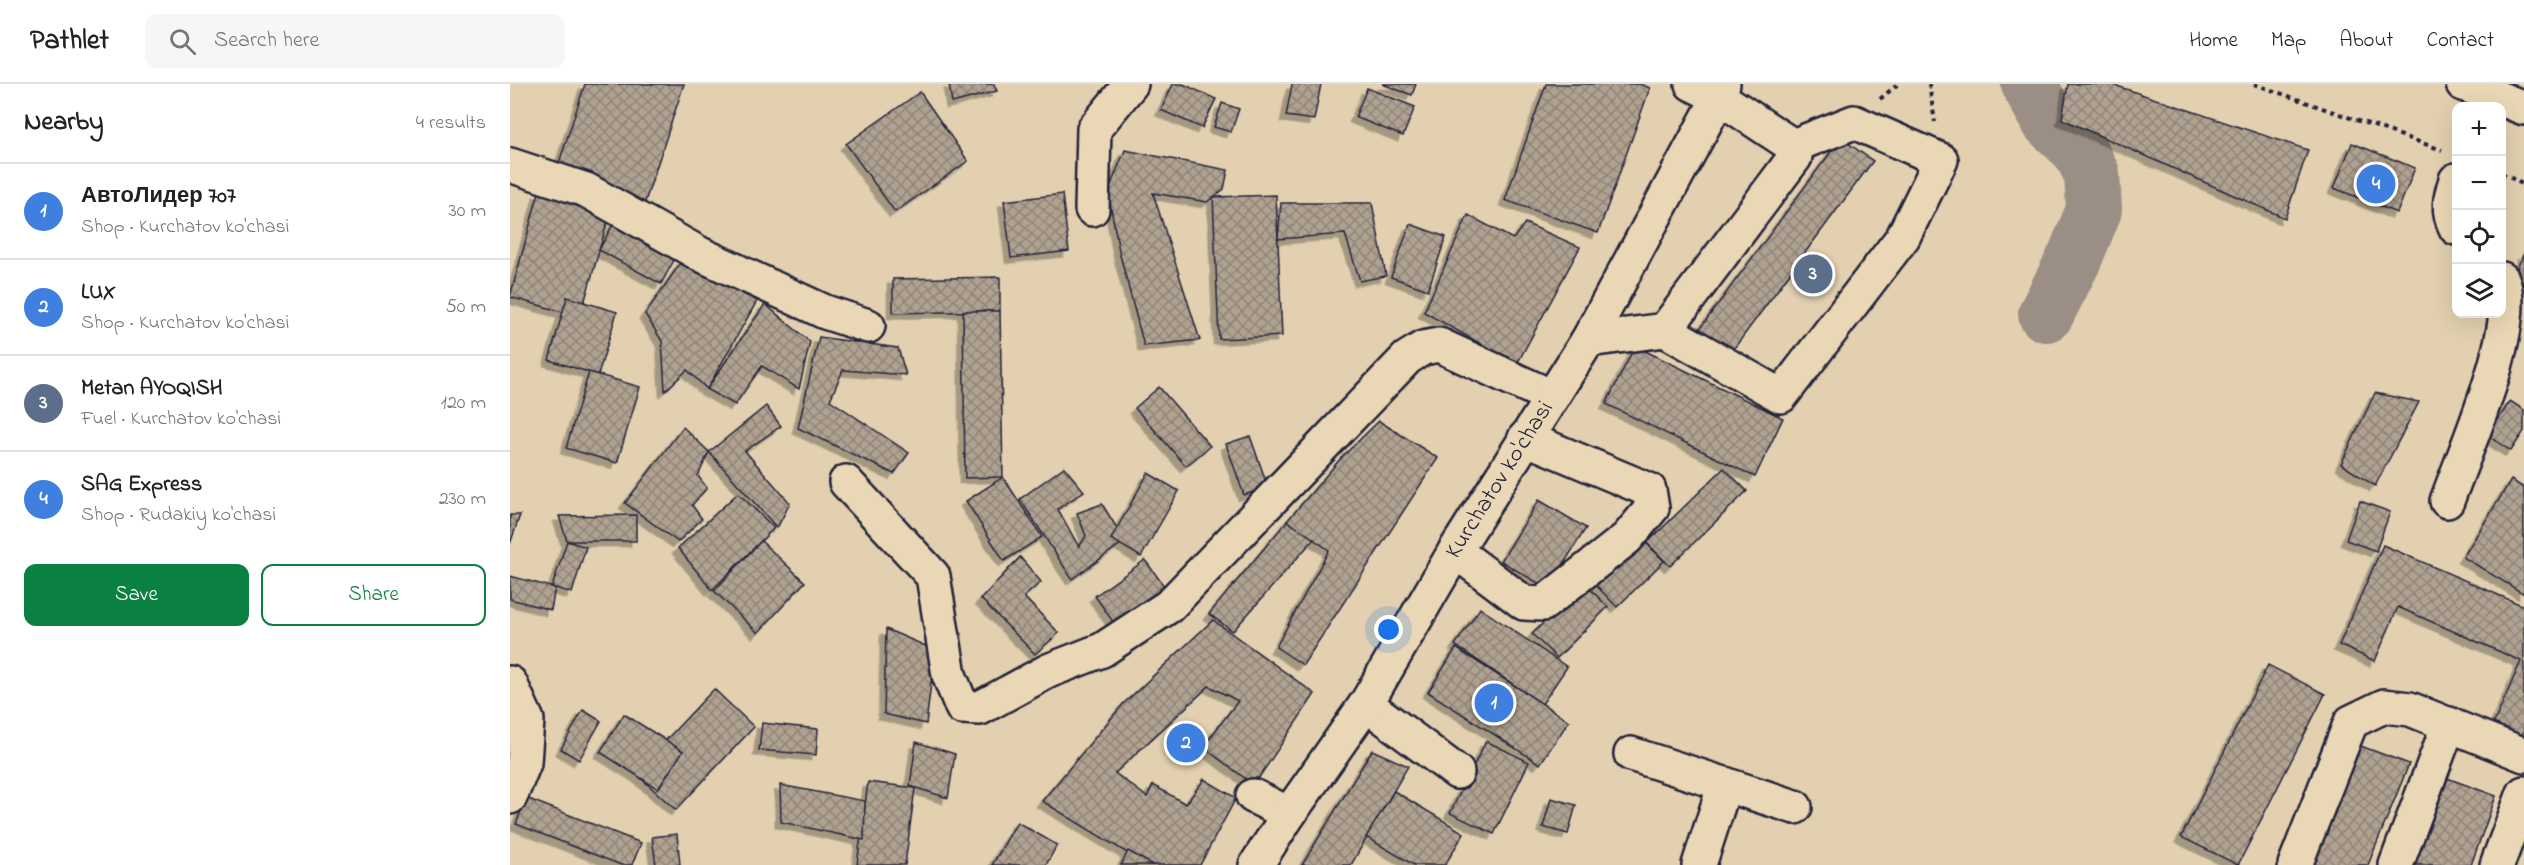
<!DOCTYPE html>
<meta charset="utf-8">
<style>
body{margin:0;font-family:"Indie Flower",sans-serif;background:#f6f6f6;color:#222}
.controls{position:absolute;right:18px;top:18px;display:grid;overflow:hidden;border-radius:12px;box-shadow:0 6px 24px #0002}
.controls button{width:54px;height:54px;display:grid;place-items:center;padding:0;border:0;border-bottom:2px solid #e0e0e0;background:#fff;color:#222;font:30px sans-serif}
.you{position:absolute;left:879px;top:546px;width:21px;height:21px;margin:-15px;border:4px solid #fff;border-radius:50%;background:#1a73e8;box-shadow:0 0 0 9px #1a73e833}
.badge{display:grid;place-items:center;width:39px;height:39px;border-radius:50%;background:#0b8043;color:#fff;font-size:20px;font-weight:700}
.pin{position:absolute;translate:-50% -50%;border:3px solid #fff;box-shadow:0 2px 6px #0006}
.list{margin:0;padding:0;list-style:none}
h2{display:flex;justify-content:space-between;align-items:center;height:78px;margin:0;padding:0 24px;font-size:26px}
h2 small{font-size:20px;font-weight:400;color:#767676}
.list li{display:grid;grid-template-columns:39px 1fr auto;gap:18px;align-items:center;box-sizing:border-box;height:96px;padding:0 24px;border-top:2px solid #e0e0e0}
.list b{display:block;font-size:22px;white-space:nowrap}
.list p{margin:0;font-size:20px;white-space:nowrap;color:#767676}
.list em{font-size:20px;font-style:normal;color:#767676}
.actions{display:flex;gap:12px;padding:18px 24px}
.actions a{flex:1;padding:14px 0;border:2px solid #0b8043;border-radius:12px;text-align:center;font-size:21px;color:#0b8043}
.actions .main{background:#0b8043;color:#fff}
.icon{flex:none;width:33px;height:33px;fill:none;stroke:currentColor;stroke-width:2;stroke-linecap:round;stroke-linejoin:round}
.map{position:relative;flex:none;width:2014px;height:781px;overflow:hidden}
header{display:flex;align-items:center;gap:36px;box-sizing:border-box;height:84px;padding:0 30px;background:#fff;border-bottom:2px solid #e0e0e0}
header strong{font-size:28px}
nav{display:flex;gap:33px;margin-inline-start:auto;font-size:21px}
.search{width:420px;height:54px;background:#f6f6f6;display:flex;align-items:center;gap:15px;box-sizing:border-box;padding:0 21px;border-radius:12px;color:#767676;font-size:22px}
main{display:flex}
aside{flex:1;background:#fff}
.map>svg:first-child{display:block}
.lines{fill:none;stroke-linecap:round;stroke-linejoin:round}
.river{stroke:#9b8f85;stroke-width:56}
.building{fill:url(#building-cross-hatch);stroke:#22223b;stroke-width:1.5;filter:url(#shadow)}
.minor-casing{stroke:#22223b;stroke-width:38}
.major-casing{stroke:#22223b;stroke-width:38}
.path{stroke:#22223b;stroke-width:4;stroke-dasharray:4.5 4.5;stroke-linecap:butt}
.minor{stroke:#ead7b5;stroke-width:33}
.major{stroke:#ead7b5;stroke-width:33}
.labels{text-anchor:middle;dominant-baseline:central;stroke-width:4.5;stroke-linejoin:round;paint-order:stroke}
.street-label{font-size:24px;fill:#22223b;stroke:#ead7b5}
</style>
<header>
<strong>Pathlet</strong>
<div class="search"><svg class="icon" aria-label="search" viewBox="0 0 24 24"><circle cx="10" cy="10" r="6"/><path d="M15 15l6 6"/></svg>Search here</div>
<nav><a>Home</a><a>Map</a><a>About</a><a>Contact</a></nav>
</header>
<main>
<aside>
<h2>Nearby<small>4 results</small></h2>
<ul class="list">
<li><span class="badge" style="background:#3f7fe0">1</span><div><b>АвтоЛидер 707</b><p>Shop · Kurchatov ko'chasi</p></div><em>30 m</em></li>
<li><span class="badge" style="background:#3f7fe0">2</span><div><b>LUX</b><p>Shop · Kurchatov ko'chasi</p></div><em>50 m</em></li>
<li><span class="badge" style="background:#5c6f8a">3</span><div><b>Metan AYOQISH</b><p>Fuel · Kurchatov ko'chasi</p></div><em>120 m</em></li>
<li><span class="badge" style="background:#3f7fe0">4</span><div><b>SAG Express</b><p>Shop · Rudakiy ko'chasi</p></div><em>230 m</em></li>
</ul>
<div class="actions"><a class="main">Save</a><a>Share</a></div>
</aside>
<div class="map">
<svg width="2014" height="781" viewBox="0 0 2014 781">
<defs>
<pattern id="building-cross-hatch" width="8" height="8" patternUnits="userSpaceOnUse" patternTransform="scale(1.5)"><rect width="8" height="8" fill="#b0a291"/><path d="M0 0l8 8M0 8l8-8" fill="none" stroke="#8f8478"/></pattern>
<filter id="shadow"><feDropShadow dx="-5.5" dy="5.5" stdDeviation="0" flood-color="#0004"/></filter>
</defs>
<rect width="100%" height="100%" fill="#e2d0b0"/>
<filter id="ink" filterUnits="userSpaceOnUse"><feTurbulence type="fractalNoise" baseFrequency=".0167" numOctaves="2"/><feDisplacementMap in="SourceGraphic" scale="12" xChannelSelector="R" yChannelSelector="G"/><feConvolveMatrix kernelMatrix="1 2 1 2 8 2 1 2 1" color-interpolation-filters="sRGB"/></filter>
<g filter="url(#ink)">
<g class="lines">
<polyline class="river" points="1519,0 1539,37 1569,65 1582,90 1584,126 1564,175 1536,230"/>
</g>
<g class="building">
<polygon points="75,0 174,0 134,121 45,91"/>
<polygon points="439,0 484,0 487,7 442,19"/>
<polygon points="663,0 673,0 706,15 692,44 651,26"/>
<polygon points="782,0 811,0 804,36 776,32"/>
<polygon points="872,0 906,0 902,11"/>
<polygon points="1036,0 1130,0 1140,4 1088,149 995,116"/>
<polygon points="1558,0 1601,0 1798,66 1775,134 1552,35"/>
<polygon points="857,4 905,23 893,52 845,33"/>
<polygon points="410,8 458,77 385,128 336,60"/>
<polygon points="712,19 729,25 721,48 704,43"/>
<polygon points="1331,54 1363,77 1217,274 1185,251"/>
<polygon points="1842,59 1905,84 1887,129 1824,104"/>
<polygon points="615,66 718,86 714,105 697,118 643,109 690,256 634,262 609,167 598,108"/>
<polygon points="29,108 100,129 70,233 0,213"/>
<polygon points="552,110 559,167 501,174 494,117"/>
<polygon points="766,111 772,252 709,255 703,113"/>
<polygon points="771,119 862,119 876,192 850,197 835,150 768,155"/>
<polygon points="110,128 171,163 151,200 89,166"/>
<polygon points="958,131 1003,155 1015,139 1070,163 1007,280 914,228"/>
<polygon points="900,140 936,153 918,206 881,193"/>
<polygon points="2014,169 2014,201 2002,195"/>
<polygon points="174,174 247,217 197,305 177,286 155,307 152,257 135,230"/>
<polygon points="490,193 490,227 383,229 383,195"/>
<polygon points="57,213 107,228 88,291 39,276"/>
<polygon points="255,220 300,258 289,305 252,282 225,321 197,305"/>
<polygon points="453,227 490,227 493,393 455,394"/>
<polygon points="309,253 388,264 396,291 333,286 320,316 399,369 384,390 288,344"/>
<polygon points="1125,262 1273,334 1245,393 1096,320"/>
<polygon points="79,288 130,303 107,379 56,364"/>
<polygon points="649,303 700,362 676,382 625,324"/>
<polygon points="1865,309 1909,318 1865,402 1831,380"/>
<polygon points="2000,317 2014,326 2014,347 2001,367 1978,352"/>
<polygon points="256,322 271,342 235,367 280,419 267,444 199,368"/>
<polygon points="869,337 928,374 793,581 766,563 819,466 777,437 833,372"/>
<polygon points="173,343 199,368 188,392 197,404 182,421 192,435 168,458 115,419"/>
<polygon points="740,352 758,403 734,411 716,360"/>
<polygon points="554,383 574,407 548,425 569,463 576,452 567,429 592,420 615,457 562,495 510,415"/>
<polygon points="1214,384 1237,407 1160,482 1137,459"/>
<polygon points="638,389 669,407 631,473 601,455"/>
<polygon points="493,393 532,453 494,477 456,417"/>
<polygon points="2001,396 2014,404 2014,510 1953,473"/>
<polygon points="228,409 264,444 202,506 168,464"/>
<polygon points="1029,416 1076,444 1038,505 991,477"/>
<polygon points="1850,417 1880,428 1866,467 1836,456"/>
<polygon points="0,431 10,431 0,460"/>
<polygon points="126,431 126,457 57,457 49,432"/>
<polygon points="777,437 804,455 723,547 699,530"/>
<polygon points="1128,451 1154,477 1107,523 1082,497"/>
<polygon points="57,457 76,463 62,509 42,503"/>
<polygon points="251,457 295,498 248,549 204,507"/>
<polygon points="1873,461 2014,522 2014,647 2011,653 1983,641 2011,577 1888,523 1865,577 1829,561"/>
<polygon points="510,473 531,498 514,513 549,549 525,570 471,515"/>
<polygon points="635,476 657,506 606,542 585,512"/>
<polygon points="0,492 45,504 41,526 0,515"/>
<polygon points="1074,499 1098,523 1047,574 1022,550"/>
<polygon points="970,524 1057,583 1032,620 945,561"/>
<polygon points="703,536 805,610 744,701 693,663 728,617 699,602 605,689 637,713 643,701 676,720 694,695 726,714 690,781 637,781 532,717 613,620"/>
<polygon points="376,545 425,566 416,640 374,630"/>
<polygon points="946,564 1059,637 1030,680 918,608"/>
<polygon points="1758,581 1815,610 1728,781 1671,753"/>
<polygon points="204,605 244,643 166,726 125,689"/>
<polygon points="73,626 91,637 69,676 51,665"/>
<polygon points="114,630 173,667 148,705 90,668"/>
<polygon points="252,639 308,645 306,671 249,666"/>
<polygon points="976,657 1019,678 984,750 940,729"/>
<polygon points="406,658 445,670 438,714 400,702"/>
<polygon points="1848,661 1899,680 1858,781 1800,781"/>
<polygon points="862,666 898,682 841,781 792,781"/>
<polygon points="1929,691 1986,712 1961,781 1896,781"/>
<polygon points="358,698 405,704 395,781 347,781"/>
<polygon points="270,701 355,717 354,756 271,738"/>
<polygon points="884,707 954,749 935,781 904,781 856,753"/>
<polygon points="16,714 131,759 122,781 111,781 6,740"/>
<polygon points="1041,714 1066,721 1058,750 1033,743"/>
<polygon points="507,738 547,761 536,781 482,781"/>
<polygon points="167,750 170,781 146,781 142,753"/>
<polygon points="618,767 643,781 611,781"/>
</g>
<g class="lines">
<g class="minor-casing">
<g id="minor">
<polyline points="0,81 76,106 190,170 315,228 358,242"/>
<path d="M1946,96c-6,18 -9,31 0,48"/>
<polyline points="582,125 584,45 621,0"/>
<polyline points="1155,246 1271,312 1393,153 1431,76 1344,38 1283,62"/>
<polyline points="1078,256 1155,246 1285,73 1283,62 1209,13 1182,0"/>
<polyline points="336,398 423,492 439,591 452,623 470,624 538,587 592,566 659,522 897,274 913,264 929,261 1042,313"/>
<path d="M1937,417c17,-48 75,-177 55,-222"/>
<polyline points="945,467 1014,519 1033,520 1117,454 1142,424 1139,406 1015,354"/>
<polyline points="0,599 17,636 14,679 0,713"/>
<polyline points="856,620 947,688"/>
<polyline points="1121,670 1285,723"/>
<polyline points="743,712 779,730"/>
<polyline points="1189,781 1215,700"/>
<polyline points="1785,781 1841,638 1874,622 1900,625 2014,671"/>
<polyline points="1886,781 1939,640"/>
<polyline points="1987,781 2014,709"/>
</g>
</g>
<g class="major-casing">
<g id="major">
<polyline points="1953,0 2014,24"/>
<path id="s1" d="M746,781l33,-51 77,-110 89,-153 133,-211 131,-243 4,-13"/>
</g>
</g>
<g class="path">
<polyline points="1419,0 1425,38"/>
<polyline points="1744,0 1932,66"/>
<polyline points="1370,15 1388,0"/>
<polyline points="1992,89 2014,101"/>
</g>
<use href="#minor" class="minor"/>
<use href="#major" class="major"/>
</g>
</g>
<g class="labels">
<g class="street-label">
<text stroke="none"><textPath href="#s1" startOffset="456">Kurchatov ko'chasi</textPath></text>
</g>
</g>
</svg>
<div class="controls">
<button>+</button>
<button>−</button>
<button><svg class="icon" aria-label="locate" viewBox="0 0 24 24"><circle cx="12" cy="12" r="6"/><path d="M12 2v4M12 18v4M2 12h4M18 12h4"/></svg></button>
<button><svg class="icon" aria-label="layers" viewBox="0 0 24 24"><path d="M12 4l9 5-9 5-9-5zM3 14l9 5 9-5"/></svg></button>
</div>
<div class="you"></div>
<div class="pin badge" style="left:984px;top:619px;background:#3f7fe0">1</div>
<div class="pin badge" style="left:676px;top:659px;background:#3f7fe0">2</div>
<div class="pin badge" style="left:1303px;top:190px;background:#5c6f8a">3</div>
<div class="pin badge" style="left:1866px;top:100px;background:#3f7fe0">4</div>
</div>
</main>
